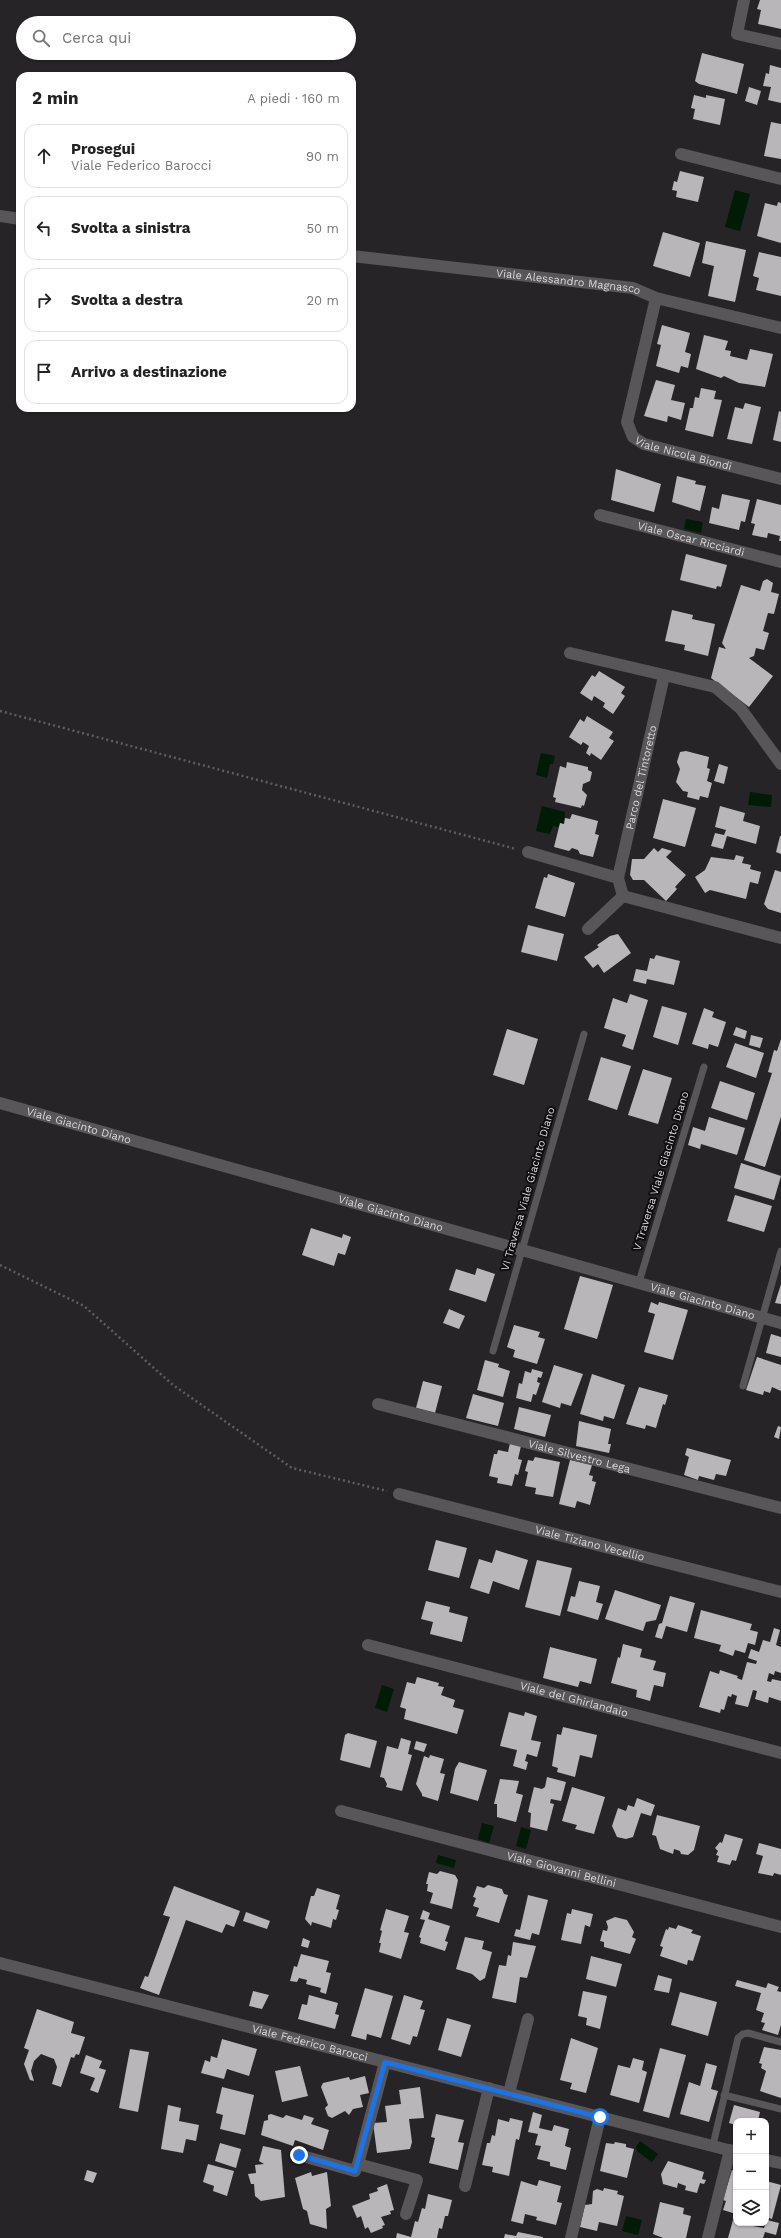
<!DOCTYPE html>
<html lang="it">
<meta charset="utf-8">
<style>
body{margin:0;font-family:"Work Sans",sans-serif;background:#f6f6f6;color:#222}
.controls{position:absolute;right:12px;bottom:12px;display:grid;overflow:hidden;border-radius:8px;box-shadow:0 1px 3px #0004}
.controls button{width:36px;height:36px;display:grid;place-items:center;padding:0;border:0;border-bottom:1px solid #e0e0e0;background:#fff;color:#222;font:20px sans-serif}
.stop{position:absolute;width:12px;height:12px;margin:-9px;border:3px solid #1a73e8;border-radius:50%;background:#fff}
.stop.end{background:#1a73e8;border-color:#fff;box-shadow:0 1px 4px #0008}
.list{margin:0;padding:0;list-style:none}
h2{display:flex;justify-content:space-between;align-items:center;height:52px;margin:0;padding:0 16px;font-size:17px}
h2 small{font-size:13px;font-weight:400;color:#767676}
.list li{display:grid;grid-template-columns:26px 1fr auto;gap:12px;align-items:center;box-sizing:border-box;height:64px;margin:0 8px 8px;padding:0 8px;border:1px solid #e0e0e0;border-radius:12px}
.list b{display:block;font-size:15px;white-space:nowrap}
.list p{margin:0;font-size:13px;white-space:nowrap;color:#767676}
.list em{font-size:13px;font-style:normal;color:#767676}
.icon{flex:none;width:22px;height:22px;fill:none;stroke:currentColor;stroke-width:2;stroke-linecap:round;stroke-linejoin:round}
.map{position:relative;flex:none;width:781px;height:2238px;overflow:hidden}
.search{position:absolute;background:#fff;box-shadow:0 1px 3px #0004;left:16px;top:16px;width:340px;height:44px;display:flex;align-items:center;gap:10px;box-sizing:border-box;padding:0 14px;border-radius:22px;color:#767676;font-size:15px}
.panel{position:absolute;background:#fff;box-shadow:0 1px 3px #0004;left:16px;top:72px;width:340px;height:340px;border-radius:12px}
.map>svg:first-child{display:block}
.water{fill:#001b06}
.building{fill:#b9b6b9}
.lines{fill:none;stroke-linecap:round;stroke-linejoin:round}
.path{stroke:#5f5d60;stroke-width:2.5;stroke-dasharray:2 3;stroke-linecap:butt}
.lane{stroke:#585658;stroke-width:7}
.street{stroke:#585658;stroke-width:12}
.route{stroke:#1a73e8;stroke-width:5}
.labels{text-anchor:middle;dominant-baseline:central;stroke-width:4;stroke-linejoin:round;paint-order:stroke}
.street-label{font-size:11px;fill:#dad8da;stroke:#0f0e0f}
</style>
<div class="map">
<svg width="781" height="2238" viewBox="0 0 781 2238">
<rect width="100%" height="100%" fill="#262427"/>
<g class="water">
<polygon points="735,190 750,194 740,231 725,227"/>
<polygon points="686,519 703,522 701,533 684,529"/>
<polygon points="541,753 555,756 553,764 550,764 547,778 536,775"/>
<polygon points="750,792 772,795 771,807 748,805"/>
<polygon points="542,806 565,812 564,824 560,823 559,827 553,826 550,834 536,831"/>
<polygon points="382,1685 394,1689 387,1712 375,1708"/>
<polygon points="482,1823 494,1826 489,1843 478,1839"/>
<polygon points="521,1827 531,1830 526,1849 516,1846"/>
<polygon points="438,1855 456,1860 454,1868 436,1863"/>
<polygon points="640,2141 658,2154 652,2162 637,2151 636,2147"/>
<polygon points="626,2216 642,2220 638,2235 622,2231"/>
</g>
<g class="building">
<polygon points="760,0 781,0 781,29 758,24 761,10 757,9"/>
<polygon points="702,53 744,64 737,94 699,84 695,81"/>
<polygon points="770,65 781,68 781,103 768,100 771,87 763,86 766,73 769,74"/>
<polygon points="749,87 761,91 757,105 745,101"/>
<polygon points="694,95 706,98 706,95 725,99 720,125 693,119 695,109 691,108"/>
<polygon points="771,122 781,124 781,159 764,156"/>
<polygon points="680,171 704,177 698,202 676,197 677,191 672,190 674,181 677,182"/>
<polygon points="778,202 781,203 781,243 757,236 765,203 777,206"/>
<polygon points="663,232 700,243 690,277 653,266"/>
<polygon points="706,241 746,250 735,302 708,296 714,266 702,263"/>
<polygon points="759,252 781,257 781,296 756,290 759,278 753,276"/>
<polygon points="662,325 690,333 685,352 691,354 688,368 681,366 679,373 656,366 661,345 657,344"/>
<polygon points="704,335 728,341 725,350 731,351 730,356 747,360 750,349 773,354 765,387 739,383 724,376 721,378 696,369"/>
<polygon points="656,380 675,385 671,400 685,403 681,420 668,416 667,422 644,416"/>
<polygon points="701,388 716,391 714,399 722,400 713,437 685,430 690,408 693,408 695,397 699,398"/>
<polygon points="745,403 761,407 752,444 727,439 735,407 743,409"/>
<polygon points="779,411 781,412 781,442 773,440"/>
<polygon points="616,469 661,484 654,512 611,500"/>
<polygon points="677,476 696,481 695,484 706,486 700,511 672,502"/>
<polygon points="722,494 750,500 745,522 741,521 739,530 709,523 712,507 719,509"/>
<polygon points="757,499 781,505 781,541 779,541 780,536 768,533 767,538 752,535 755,524 751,523"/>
<polygon points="686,554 727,565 721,587 717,586 716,589 680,580"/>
<polygon points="767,579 773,583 771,592 779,594 774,614 768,613 763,631 769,633 764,650 756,648 754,656 749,658 773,676 749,707 711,678 719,647 726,649 722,643 741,585 760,591 763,581"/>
<polygon points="672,610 693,615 692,619 715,624 708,656 684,650 685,645 665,641"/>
<polygon points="599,671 625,687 621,693 625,696 613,714 603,707 605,703 594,696 592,701 580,693 592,675 595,677"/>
<polygon points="587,716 613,732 609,738 614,741 601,760 591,753 590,756 586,753 589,746 583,742 581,745 569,737 580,719 584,722"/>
<polygon points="686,751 709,757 707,768 710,769 707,781 712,783 708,798 700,796 699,800 687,797 688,792 683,791 676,782 680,769 677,762 680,752"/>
<polygon points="567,762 588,767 588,770 592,772 590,781 583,784 582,790 587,795 584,806 582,805 581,808 555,802 556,798 553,797 560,766 566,768"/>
<polygon points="719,764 728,767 724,784 714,781"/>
<polygon points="663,799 696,808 685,847 653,838"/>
<polygon points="720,806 745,813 743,821 760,826 756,844 727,836 723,849 711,846 715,833 724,835 726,830 715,827"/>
<polygon points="572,814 598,821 595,834 599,835 593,857 580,854 578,850 572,848 569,851 554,847 560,823 564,824 565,818 570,819"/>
<polygon points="780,836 781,836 781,854 776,852"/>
<polygon points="654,848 658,852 662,848 672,851 666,857 686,875 675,887 677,889 666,901 644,880 633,880 630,875 632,859 644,859"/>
<polygon points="736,855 744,857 742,863 751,865 750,869 761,872 758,884 750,882 746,899 710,890 705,893 695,877 705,870 711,857 734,860"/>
<polygon points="775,870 781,872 781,913 768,909 764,904"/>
<polygon points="548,874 575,883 565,917 535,908 544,877 547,878"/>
<polygon points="528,925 564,934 557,961 521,952"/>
<polygon points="618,934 631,953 604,973 598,964 593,968 584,957 599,947 597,945 610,936"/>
<polygon points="656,955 680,961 674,985 647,979 646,984 633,981 636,969 647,971 650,958 654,959"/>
<polygon points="630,994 648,1000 633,1050 622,1046 626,1035 604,1028 613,998 627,1003"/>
<polygon points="662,1006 687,1013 678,1045 653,1037"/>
<polygon points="704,1008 714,1012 712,1017 726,1022 718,1047 709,1044 708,1049 692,1044"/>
<polygon points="736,1027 747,1031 745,1039 733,1035"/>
<polygon points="507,1029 538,1039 524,1085 493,1075"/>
<polygon points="751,1035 763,1038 760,1048 749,1045"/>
<polygon points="781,1039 781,1117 765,1167 744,1160 772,1073 768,1072 774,1050 777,1051"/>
<polygon points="735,1043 764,1053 756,1078 726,1067"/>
<polygon points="601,1057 631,1066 617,1110 588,1100"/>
<polygon points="643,1069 672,1078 658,1124 628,1115"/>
<polygon points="720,1081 755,1093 747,1120 711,1108"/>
<polygon points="709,1117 745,1128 737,1155 701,1144 700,1149 688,1145 693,1127 705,1131"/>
<polygon points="741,1163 781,1176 774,1200 734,1188"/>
<polygon points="735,1195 772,1206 764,1232 727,1221"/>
<polygon points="311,1228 342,1238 343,1234 351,1237 345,1255 338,1253 334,1266 302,1255"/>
<polygon points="477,1268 495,1274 486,1302 449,1290 456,1269 475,1275"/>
<polygon points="580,1276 613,1285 597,1339 564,1329"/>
<polygon points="781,1284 781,1304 775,1303"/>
<polygon points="651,1302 658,1305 659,1302 688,1310 673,1360 644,1352 655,1314 648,1312"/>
<polygon points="449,1309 465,1316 459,1329 443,1323"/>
<polygon points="514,1325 540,1332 538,1337 545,1339 537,1364 513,1357 515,1350 507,1347"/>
<polygon points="771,1334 781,1337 781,1357 766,1353"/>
<polygon points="757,1357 781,1365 781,1391 772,1387 770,1393 764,1391 763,1395 746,1390"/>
<polygon points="485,1360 499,1364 498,1367 510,1371 503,1397 477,1390"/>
<polygon points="554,1365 583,1374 571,1406 561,1403 560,1408 542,1402"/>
<polygon points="532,1369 543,1372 541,1378 538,1377 537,1382 540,1383 536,1395 533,1394 531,1402 516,1398 519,1383 522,1384 525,1371 531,1373"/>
<polygon points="592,1374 625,1385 614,1419 604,1416 603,1421 580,1414"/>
<polygon points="423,1381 442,1386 435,1413 416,1408"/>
<polygon points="639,1387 668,1395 665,1405 663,1404 656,1428 646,1425 645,1429 626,1424"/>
<polygon points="473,1394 504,1403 498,1426 466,1418"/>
<polygon points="519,1407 551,1415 545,1437 514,1429"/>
<polygon points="579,1421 611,1429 608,1444 611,1444 609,1453 576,1446"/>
<polygon points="778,1426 781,1427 779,1439 774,1437"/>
<polygon points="510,1443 521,1446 518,1459 522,1460 518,1475 515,1474 512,1486 497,1483 498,1478 489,1476 494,1454 497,1454 498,1450 508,1452"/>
<polygon points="687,1448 731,1460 726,1476 716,1474 714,1480 699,1476 698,1480 684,1475 689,1457 685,1455"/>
<polygon points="535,1457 560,1462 553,1497 535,1494 536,1488 525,1486 528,1472 525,1471 528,1460 533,1461"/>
<polygon points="570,1460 592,1465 589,1475 593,1476 592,1481 596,1482 590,1505 577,1501 575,1508 559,1504"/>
<polygon points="436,1540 467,1548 459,1578 428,1570"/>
<polygon points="496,1550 528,1560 519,1590 493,1581 489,1594 470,1588 479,1559 492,1563"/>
<polygon points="537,1560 572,1568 560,1616 525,1607"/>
<polygon points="579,1581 600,1586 596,1602 603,1604 598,1620 567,1611 571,1596 575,1597"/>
<polygon points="615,1590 661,1605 656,1620 646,1622 643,1631 605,1619"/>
<polygon points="670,1596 695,1603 687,1632 666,1626 662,1639 655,1637 659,1624 662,1623"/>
<polygon points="426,1601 450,1607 449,1612 468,1617 462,1642 430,1634 433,1622 421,1619"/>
<polygon points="701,1610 752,1624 750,1630 758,1632 755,1645 748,1643 745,1653 735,1650 733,1656 719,1651 721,1645 694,1638"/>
<polygon points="774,1628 780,1630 776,1645 781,1647 781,1673 775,1671 774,1675 769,1673 767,1681 771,1682 772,1679 781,1681 781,1701 769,1697 768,1703 755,1699 757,1691 753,1690 748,1707 735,1704 737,1696 732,1694 731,1697 728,1696 724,1710 721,1709 720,1713 699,1707 710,1671 719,1674 720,1670 738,1676 737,1678 742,1680 747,1662 756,1664 757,1661 748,1658 751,1649 759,1652 763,1640 770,1642"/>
<polygon points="623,1644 642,1649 640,1657 656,1661 653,1670 666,1673 663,1687 654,1685 650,1701 636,1697 637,1690 611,1683 618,1657 620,1658"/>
<polygon points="550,1647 597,1659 591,1684 580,1681 578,1687 543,1678"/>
<polygon points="417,1677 439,1683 438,1686 444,1687 441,1695 455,1700 453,1707 464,1710 457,1734 404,1719 406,1709 400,1707 407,1682 415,1684"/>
<polygon points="509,1712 524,1716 525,1712 537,1716 531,1740 541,1742 537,1757 527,1754 525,1761 528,1762 526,1770 513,1766 517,1750 500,1746"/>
<polygon points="563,1727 597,1735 592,1758 580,1755 575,1777 557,1772 558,1768 552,1766 557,1734 561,1735"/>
<polygon points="348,1733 377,1741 370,1768 340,1760 345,1735"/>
<polygon points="401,1738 411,1741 408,1754 412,1755 402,1791 386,1787 387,1784 384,1778 380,1777 387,1746 398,1749"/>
<polygon points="416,1741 427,1744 424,1752 414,1749"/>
<polygon points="430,1755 444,1759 440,1773 445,1774 438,1801 422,1796 422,1794 416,1784 424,1756 429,1758"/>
<polygon points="459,1762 487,1770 478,1801 450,1793 455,1769"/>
<polygon points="547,1777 566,1782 561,1801 551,1799 550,1803 554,1804 547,1831 530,1827 531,1813 528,1812 534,1787 542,1789 545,1787"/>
<polygon points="500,1779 519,1781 516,1793 523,1795 516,1822 497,1817 497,1804 494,1804"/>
<polygon points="572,1787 605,1797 594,1834 575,1829 577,1825 562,1821"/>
<polygon points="637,1798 655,1805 651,1816 641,1813 633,1837 626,1839 617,1837 612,1826 618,1808 626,1811 628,1805 634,1807"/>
<polygon points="657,1815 700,1826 694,1850 688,1855 681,1854 680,1851 674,1849 673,1854 660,1849 656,1836 652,1835"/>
<polygon points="725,1834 743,1839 736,1861 732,1860 730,1865 717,1862 719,1856 716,1855 718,1851 715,1848 720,1842 722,1843"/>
<polygon points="759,1843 781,1849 781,1875 774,1873 773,1876 758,1873 763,1856 756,1854"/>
<polygon points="440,1871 455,1875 458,1880 452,1909 430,1903 433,1893 427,1891 428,1884 426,1884 429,1872 437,1874"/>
<polygon points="488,1885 502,1889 504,1894 508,1895 499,1923 476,1916 479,1908 473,1906 476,1898 473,1897 477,1886 484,1888"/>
<polygon points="174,1886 240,1911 234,1927 226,1924 222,1933 186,1920 159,1995 140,1988 145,1976 148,1977 170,1917 163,1915"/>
<polygon points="317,1888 340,1895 336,1909 339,1910 336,1920 333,1919 331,1928 312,1922 311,1926 305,1919 311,1896 314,1896"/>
<polygon points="528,1895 548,1900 539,1935 532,1933 530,1940 514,1936 516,1929 520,1930"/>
<polygon points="386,1909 409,1916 404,1932 409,1933 401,1959 379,1952 381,1943 379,1943 382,1931 380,1930"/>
<polygon points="572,1909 593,1914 590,1927 585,1925 581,1944 561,1940 567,1913 571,1914"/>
<polygon points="423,1910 430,1913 428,1919 450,1926 445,1941 448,1942 445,1951 420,1943 421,1938 419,1937 425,1920 420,1919"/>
<polygon points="246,1912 270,1921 267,1929 243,1921"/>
<polygon points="615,1917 627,1920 634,1932 632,1937 636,1939 630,1954 604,1947 604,1942 600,1941 603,1930 607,1931 608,1927 606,1921"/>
<polygon points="678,1925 693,1930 691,1933 701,1936 693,1961 688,1960 687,1965 660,1956 663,1947 660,1946 666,1929 668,1930 669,1927 676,1929"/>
<polygon points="465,1937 484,1941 482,1949 492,1952 485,1978 480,1981 472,1974 456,1969"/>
<polygon points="303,1938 310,1941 308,1948 301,1946"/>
<polygon points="513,1942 536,1946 527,1978 520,1977 516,2003 492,1998 499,1965 506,1966 508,1955 511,1956"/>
<polygon points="301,1954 329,1961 326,1972 331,1973 326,1994 320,1992 321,1988 306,1984 307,1980 299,1978 297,1982 290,1981 294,1966 297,1967"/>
<polygon points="591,1956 622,1964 616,1987 586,1979"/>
<polygon points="658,1975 672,1979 669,1993 654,1990"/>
<polygon points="737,1980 766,1988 768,1983 779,1987 777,1991 781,1992 781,2025 778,2035 762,2030 765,2023 761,2022 764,2013 756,2010 761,1993 735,1986"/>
<polygon points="365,1988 393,1996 381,2038 367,2034 366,2040 351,2036"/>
<polygon points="253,1991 269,1995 262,2009 249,2006"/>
<polygon points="583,1991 607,1996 600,2029 586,2025 587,2018 578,2016"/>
<polygon points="680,1992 717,2002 708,2036 671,2025"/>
<polygon points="309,1995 338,2003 335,2014 339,2015 335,2029 298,2019 302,2004 307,2005"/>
<polygon points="404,1995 423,2001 420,2009 425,2010 417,2037 413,2036 410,2045 391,2039"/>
<polygon points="37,2009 74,2022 71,2033 85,2037 79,2055 76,2054 74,2058 71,2057 61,2087 52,2084 57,2067 54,2059 41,2054 34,2061 31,2071 34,2081 30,2080 24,2064 29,2050 24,2048"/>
<polygon points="447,2018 471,2025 461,2057 438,2050"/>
<polygon points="571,2038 598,2048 586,2093 570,2089 572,2083 560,2080"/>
<polygon points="222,2039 257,2049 249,2076 227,2069 224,2079 201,2073 205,2060 210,2062 211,2056 217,2058"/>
<polygon points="764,2047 781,2050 781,2098 760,2091 766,2071 761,2068 762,2064 759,2063"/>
<polygon points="660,2048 686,2055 669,2118 643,2111"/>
<polygon points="130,2049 149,2052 138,2112 119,2108"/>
<polygon points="86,2055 102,2061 99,2068 106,2070 98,2093 90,2090 95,2078 80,2073"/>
<polygon points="633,2058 644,2061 642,2070 647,2072 639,2103 610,2095 618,2065 630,2068"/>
<polygon points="706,2063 717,2066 711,2089 718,2091 709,2122 680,2114 689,2082 700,2086"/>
<polygon points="300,2066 308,2096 282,2102 275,2071"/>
<polygon points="365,2076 369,2093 360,2095 363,2107 353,2109 349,2115 345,2111 332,2118 328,2116 325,2108 328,2105 321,2087 323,2083 349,2077 350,2080"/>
<polygon points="222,2087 254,2095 245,2135 220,2129 223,2115 216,2113"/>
<polygon points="420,2087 424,2118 409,2119 412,2142 410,2149 377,2153 373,2123 387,2122 385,2106 401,2104 399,2090"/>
<polygon points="168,2105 181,2108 179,2121 199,2125 196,2141 186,2139 183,2153 161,2149"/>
<polygon points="734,2105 760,2112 758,2121 736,2121 736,2125 729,2123"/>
<polygon points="533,2112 542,2115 539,2128 552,2131 554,2125 569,2129 565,2146 571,2148 566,2170 550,2166 550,2162 537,2159 541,2146 535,2145 538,2134 528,2132"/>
<polygon points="271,2114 283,2118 286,2115 302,2120 304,2115 314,2118 311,2124 329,2130 323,2150 295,2140 293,2146 261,2135 264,2121 268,2120 268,2115"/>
<polygon points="436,2114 464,2120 458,2142 464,2143 458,2170 429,2163 435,2138 431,2137"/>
<polygon points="510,2118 523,2121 519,2140 516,2139 509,2176 492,2172 493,2167 482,2165 487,2143 490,2143 492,2135 495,2136 498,2119 509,2122"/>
<polygon points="615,2142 626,2144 626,2147 634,2149 627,2178 600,2171 606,2143 614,2144"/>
<polygon points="220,2143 241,2149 236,2168 215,2161"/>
<polygon points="263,2146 281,2150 285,2197 261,2201 255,2196 254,2184 251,2184 248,2174 256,2173 255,2165 264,2164 259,2161"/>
<polygon points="668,2161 704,2172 702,2179 706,2180 704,2184 700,2183 697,2193 685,2190 686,2186 678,2183 677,2188 663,2184 661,2174"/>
<polygon points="208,2164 234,2171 227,2196 213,2191 214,2186 203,2182"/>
<polygon points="87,2170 97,2173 93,2183 84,2180"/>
<polygon points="732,2170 736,2171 736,2214 723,2210 726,2201 723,2200"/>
<polygon points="311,2172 312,2176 327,2172 331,2206 326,2209 327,2229 310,2224 307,2211 303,2209 295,2178"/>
<polygon points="539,2180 561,2186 557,2202 562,2203 556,2225 536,2220 537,2217 525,2214 523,2224 511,2221 521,2181 537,2186"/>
<polygon points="766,2181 781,2185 772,2219 766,2217"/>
<polygon points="387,2184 394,2210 390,2211 391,2214 381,2217 385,2225 382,2226 383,2228 371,2233 368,2227 365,2229 361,2216 357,2218 352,2206 370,2199 369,2194 378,2191 377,2188"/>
<polygon points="604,2188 618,2191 617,2194 624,2196 617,2226 599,2222 597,2231 580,2227 585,2205 592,2204 593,2191 597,2189 603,2191"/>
<polygon points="428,2194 452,2200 448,2216 445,2216 442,2229 439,2228 437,2238 396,2238 397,2233 411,2237 415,2221 418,2222 422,2208 425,2209"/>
<polygon points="660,2202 684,2208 683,2214 691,2216 686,2238 663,2238 653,2234"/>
<polygon points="733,2220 736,2223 764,2228 767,2220 779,2223 776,2235 765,2232 763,2238 728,2238"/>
<polygon points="518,2232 543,2237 543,2238 504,2238 505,2234 516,2236"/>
</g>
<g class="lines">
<g class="path">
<polyline points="0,711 516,849"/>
<polyline points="0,1265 84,1306 173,1385 292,1468 387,1491"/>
</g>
<g class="lane">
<polyline points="639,1282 704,1067"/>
<polyline points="493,1351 584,1034"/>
<polyline points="743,1386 781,1251"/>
<polyline points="724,2095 781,2109"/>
<polyline points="713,2145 738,2038 743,2034 748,2033 781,2042"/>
</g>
<g class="street">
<polyline points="744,0 737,34 781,44"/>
<polyline points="681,154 781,179"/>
<polyline points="0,216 20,219"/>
<path id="s1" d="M352,256l281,32 23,10 125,30"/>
<path id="s2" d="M656,298l-29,124 6,15 11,7 137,35"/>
<path id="s3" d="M600,515l181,47"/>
<polyline points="570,653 715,687 741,709 781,764"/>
<polyline points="528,852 618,878"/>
<polyline points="623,896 781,938"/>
<path id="s4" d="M588,929l35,-33 -5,-18 46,-202"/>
<path id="s5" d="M0,1103l781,220"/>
<path id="s6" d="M378,1404l403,104"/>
<path id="s7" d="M399,1494l382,98"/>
<path id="s8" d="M368,1645l413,108"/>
<path id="s9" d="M341,1811l440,116"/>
<path id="s10" d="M0,1963l736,189"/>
<polyline points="385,2062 358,2164 417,2180 406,2214"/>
<polyline points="509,2093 528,2019"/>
<polyline points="299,2155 355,2171 358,2164"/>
<polyline points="766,2160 781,2163"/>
<polyline points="465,2186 489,2088"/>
<polyline points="571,2238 600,2117"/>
<polyline points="708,2238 730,2150"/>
</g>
</g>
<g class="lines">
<polyline class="route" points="299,2155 355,2171 385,2062 600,2117"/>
</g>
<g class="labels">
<g class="street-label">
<text stroke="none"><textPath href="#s1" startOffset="218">Viale Alessandro Magnasco</textPath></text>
<text stroke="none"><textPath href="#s2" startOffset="197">Viale Nicola Biondi</textPath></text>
<text stroke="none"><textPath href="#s3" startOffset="94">Viale Oscar Ricciardi</textPath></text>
<text stroke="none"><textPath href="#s4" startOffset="170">Parco del Tintoretto</textPath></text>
<text stroke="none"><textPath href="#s5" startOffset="82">Viale Giacinto Diano</textPath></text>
<text transform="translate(661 1171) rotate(-73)">V Traversa Viale Giacinto Diano</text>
<text transform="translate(528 1189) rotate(-74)">VI Traversa Viale Giacinto Diano</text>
<text stroke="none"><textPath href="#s5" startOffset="406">Viale Giacinto Diano</textPath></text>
<text stroke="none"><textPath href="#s5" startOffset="730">Viale Giacinto Diano</textPath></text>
<text stroke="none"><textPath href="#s6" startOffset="208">Viale Silvestro Lega</textPath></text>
<text stroke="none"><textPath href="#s7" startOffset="197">Viale Tiziano Vecellio</textPath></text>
<text stroke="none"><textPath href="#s8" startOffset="213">Viale del Ghirlandaio</textPath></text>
<text stroke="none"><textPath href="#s9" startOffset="228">Viale Giovanni Bellini</textPath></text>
<text stroke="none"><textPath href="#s10" startOffset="320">Viale Federico Barocci</textPath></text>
</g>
</g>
</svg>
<div class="controls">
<button>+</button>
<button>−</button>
<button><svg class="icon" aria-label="layers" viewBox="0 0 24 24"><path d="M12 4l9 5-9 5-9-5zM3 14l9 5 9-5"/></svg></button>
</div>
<div class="stop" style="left:600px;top:2117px"></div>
<div class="stop end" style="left:299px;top:2155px"></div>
<div class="search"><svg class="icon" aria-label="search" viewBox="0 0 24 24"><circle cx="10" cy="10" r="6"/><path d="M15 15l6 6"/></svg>Cerca qui</div>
<section class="panel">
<h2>2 min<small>A piedi · 160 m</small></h2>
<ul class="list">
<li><svg class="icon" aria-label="ahead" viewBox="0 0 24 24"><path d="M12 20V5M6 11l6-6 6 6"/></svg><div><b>Prosegui</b><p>Viale Federico Barocci</p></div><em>90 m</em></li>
<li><svg class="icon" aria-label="left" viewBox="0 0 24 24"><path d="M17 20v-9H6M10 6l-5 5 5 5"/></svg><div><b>Svolta a sinistra</b></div><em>50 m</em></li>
<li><svg class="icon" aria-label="right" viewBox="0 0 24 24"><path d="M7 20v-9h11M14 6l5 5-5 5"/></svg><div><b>Svolta a destra</b></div><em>20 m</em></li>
<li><svg class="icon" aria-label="arrive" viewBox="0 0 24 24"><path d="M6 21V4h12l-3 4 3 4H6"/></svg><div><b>Arrivo a destinazione</b></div></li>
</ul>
</section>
</div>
